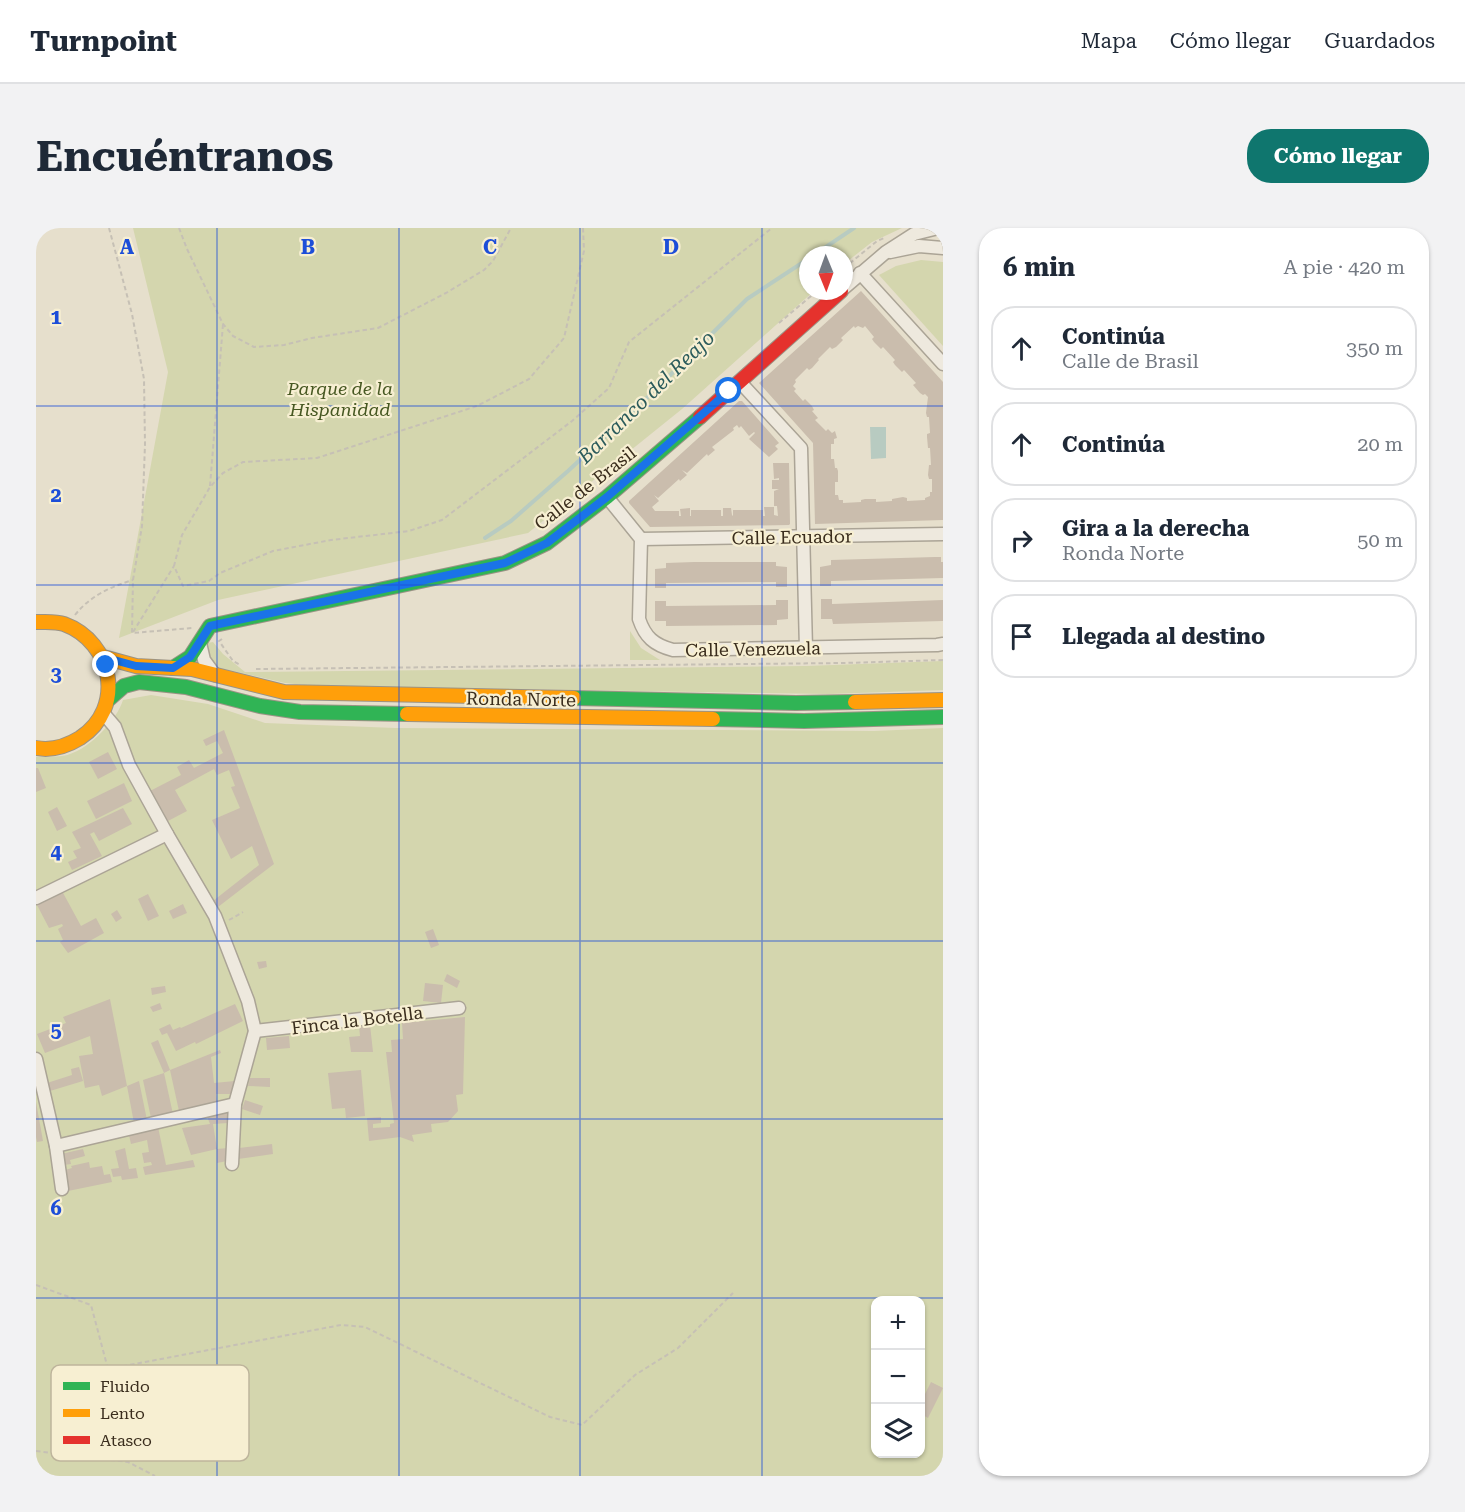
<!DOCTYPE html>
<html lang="es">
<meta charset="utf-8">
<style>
body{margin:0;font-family:"Roboto Serif",serif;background:#f2f2f3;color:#1f2937}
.controls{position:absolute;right:18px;bottom:18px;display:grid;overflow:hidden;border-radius:12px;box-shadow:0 2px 4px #0004}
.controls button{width:54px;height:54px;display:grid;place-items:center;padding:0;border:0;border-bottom:2px solid #e0e1e3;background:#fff;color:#1f2937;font:30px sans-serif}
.compass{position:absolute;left:763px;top:18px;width:54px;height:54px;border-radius:50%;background:#fff;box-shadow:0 2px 4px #0004;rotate:179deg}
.stop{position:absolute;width:18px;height:18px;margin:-14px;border:4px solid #1a73e8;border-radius:50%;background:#fff}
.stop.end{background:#1a73e8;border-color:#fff;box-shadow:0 2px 6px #0008}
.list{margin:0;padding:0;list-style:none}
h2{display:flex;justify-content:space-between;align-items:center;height:78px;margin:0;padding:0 24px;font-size:26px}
h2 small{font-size:20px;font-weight:400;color:#747a83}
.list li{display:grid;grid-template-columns:39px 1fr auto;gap:18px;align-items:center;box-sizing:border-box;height:84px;margin:0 12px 12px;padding:0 12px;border:2px solid #e0e1e3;border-radius:24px}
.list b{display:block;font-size:22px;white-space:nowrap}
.list p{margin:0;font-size:20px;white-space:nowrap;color:#747a83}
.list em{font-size:20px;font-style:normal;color:#747a83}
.icon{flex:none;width:33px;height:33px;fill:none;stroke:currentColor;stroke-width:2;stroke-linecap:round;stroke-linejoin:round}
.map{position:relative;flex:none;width:907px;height:1248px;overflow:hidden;border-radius:24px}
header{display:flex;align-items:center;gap:36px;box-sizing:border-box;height:84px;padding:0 30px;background:#fff;border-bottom:2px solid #e0e1e3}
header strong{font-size:28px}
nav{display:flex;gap:33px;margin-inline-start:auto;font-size:21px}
.intro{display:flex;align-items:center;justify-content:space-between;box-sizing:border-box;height:144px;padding:0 36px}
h1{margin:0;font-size:42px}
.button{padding:15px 27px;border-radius:24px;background:#0f766e;color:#fff;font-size:21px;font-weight:700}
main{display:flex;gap:36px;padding:0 36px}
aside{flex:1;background:#fff;border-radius:24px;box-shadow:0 2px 4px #0004}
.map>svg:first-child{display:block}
.green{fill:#d4d6ae;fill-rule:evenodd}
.water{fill:#b8cbc1}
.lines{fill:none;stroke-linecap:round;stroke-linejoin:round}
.stream{stroke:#b8cbc1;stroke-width:4}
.building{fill:#cabdad;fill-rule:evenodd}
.street-casing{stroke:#aba496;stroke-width:15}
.fast-casing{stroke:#9b9385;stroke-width:16}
.slow-casing{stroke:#9b9385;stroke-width:16}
.jam-casing{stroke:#9b9385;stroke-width:16}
.path{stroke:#c6c0b5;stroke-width:2;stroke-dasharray:4.5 3;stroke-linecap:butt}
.street{stroke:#eee9de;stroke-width:12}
.fast{stroke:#30b455;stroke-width:14}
.slow{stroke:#ff9f0a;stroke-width:14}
.jam{stroke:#e5322d;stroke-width:14}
.route{stroke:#1a73e8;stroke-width:8}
.grid{fill:none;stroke:#1d4ed8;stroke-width:1.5;stroke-opacity:0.55}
.labels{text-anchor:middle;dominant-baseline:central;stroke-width:4.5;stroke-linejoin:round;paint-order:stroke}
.park-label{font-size:18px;font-style:italic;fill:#475822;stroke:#f7efd2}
.street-label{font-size:18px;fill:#3a2d1d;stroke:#f7efd2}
.water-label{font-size:20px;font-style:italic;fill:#2b5b5b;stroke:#f7efd2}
.key{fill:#f7efd2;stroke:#beb59c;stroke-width:1.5}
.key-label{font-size:16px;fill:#3a2d1d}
.grid-label{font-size:20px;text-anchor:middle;font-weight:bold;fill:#1d4ed8;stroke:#f7efd2;stroke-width:4.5;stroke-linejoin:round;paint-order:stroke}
</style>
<header>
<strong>Turnpoint</strong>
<nav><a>Mapa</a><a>Cómo llegar</a><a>Guardados</a></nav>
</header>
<div class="intro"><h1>Encuéntranos</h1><a class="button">Cómo llegar</a></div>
<main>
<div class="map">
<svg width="907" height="1248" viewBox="0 0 907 1248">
<rect width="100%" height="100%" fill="#e6dfcc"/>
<g class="green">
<polygon points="97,0 866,0 836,14 808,36 808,27 772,27 772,63 778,63 646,181 492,305 182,372 83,410 132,144"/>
<polygon points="885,32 907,34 907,118 843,47 860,38"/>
<polygon points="594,403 605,420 624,432 594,432"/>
<polygon points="177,414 187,426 209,444 770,438 907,433 907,462 793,466 278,458 249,455 184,440 174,431 171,415"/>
<path d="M115,467l57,9 57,19 130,5 479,3 69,-3v748h-907v-719c10,-1 24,1 34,-3 20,-6 47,-34 53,-54zM840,1072h44v154h-44z"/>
</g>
<polygon class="water" points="834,199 850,199 850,230 835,231"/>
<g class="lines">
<g class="stream">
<polyline points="778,27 818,0"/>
<polyline points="449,310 475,293 532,243 614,167 711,71 772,31"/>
</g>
</g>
<g class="building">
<path d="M825,63l82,91v138l-128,4 -2,-81 -54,-60zM818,98l1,2 3,-2 5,2 2,-2 9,11 -2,2 2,3 7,7 2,-2 12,13 -2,2 2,3 7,7 2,-2 12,13 -3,2 7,8 3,2 2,-1 3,3 -2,16 1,4h2l1,16 -3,1v3l1,11h2l1,17h-2l-1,10 1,4h3v13h-2v4l-5,2v2l-18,1v-3l-4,-1 -11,2v2l-16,1v-3h-11l-4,1v2l-18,1v-3h-4l-1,-5h-3v-13h3v-11l-1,-3h-2l-1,-9h-3v-15h3v-5l3,-1 -2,-7 -3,2 -4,-4 -2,2 -11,-11 3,-2 -6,-7 2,-1 -2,-4 -7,-7 -2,2 -9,-10 2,-2 -3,-3 3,-4 -1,-2 12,-12 2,2 3,-2 7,-8 -1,-1 12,-12 2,2 4,-2 7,-7 -2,-2z"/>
<polygon points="703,173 706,173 743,215 739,218 742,221 733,229 713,211 719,205 718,204 713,208 705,198 703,200 701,197 697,200 698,202 676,219 679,222 672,228 671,226 651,245 646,242 651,247 644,253 643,251 622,270 618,267 623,273 616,279 619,283 643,283 643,288 645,288 644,281 654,280 654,288 655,288 655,282 685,282 685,288 687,288 687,280 695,280 696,287 697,288 697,282 727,282 727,288 729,288 728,279 738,279 738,287 742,288 741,278 738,278 738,263 743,261 736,261 736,252 743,252 743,250 738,251 737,235 753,235 754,296 753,297 614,299 593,275 593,273"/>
<polygon points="899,329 905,329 905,334 907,334 907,350 795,353 795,358 784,358 784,339 795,337 795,332"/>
<polygon points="658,334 740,334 740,338 751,339 751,359 740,359 740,354 630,355 630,360 619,360 619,341 630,340 630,335"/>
<polygon points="785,371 796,371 796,376 907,372 907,393 797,396 796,391 785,391"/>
<polygon points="740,372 752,372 752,391 741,392 741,397 630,398 630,393 619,393 619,373 630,373 630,378 740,377"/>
<polygon points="188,502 238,636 182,679 177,673 223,637 216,618 195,631 176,592 204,580 195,559 199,558 193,542 181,547 178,541 139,562 151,583 132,593 114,563 145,547 141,539 153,532 158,540 187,525 181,513 170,518 167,512"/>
<polygon points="72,524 81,541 62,551 53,534"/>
<polygon points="0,540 2,540 10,560 0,564"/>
<polygon points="88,555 96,573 60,591 51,573"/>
<polygon points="21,579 31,598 21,603 12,584"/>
<polygon points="87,580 96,596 63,613 58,604 54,606 66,628 36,642 32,634 41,630 37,623 45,620 36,604"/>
<polygon points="26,663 45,698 60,690 68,705 32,725 24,714 27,712 22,701 27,698 26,696 13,700 1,677"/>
<polygon points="112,666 123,688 112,693 102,671"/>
<polygon points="147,676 151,685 137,691 133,683"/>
<polygon points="81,682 86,690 80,694 75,686"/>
<polygon points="397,701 403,717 395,720 389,704"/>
<polygon points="230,733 231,739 223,741 221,734"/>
<polygon points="411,746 424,753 421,760 408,753"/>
<polygon points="389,755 407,757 405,775 387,773"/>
<polygon points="129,758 130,764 116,767 115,760"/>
<polygon points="74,771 91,858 103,853 111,892 98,895 91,858 66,868 63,857 49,860 43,828 57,826 54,808 9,825 1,806 30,795 27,789"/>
<polygon points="124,775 126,781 117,784 114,779"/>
<polygon points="199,776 207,793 160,816 159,814 140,823 131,805 126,807 123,801 134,796 137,802 144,799 145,800"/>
<polygon points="429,789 427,866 420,867 422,883 412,894 395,896 396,904 376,907 378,914 364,909 333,913 331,890 345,889 345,895 337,896 337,900 354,899 354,896 358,895 350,824 356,824 355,812 367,811 366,795"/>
<polygon points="334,797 337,824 315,824 313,809 324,808 323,798"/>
<polygon points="253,808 254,820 231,822 230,810"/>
<polygon points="122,812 134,842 128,845 115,815"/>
<polygon points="184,822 185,825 175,829 178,855 199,853 195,866 180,866 181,874 143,883 134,842"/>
<polygon points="43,839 47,853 14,863 11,855 36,847 35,841"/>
<polygon points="325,842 329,888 310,890 309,880 296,881 292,845"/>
<polygon points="128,845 137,886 115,890 107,852"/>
<polygon points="214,850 234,850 234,859 212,858"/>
<polygon points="209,872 227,878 224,887 206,881"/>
<polygon points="0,874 7,913 1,914 0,909"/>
<polygon points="192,882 192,895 177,896 181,921 155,927 146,900 174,896 171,888"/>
<polygon points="122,899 130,937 157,932 159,939 109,947 107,939 116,937 115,934 108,935 106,925 113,924 111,912 95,916 93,907"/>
<polygon points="236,916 237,926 202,931 203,920"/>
<polygon points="89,920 93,941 100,940 102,950 86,952 85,948 77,949 75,941 83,940 79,923"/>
<polygon points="192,920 191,933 181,935 181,921"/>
<polygon points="47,921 49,928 34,932 35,936 28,937 25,926"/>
<polygon points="53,934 54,940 66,938 68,947 74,946 76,954 32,963 29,942 36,940 35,938"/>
<polygon points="895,1154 907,1160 892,1190 885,1186 885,1174"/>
</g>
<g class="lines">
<g class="street-casing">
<g id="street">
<polyline points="854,24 883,18 907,20"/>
<polyline points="824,45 907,136"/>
<polyline points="808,60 850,24 878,6 902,0"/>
<polyline points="704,154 765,220 770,421"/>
<path d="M571,269l34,42 -2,80c6,18 15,26 34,31l264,-5 6,-1"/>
<polyline points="605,311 907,306"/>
<polyline points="164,415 168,432 179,447"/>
<polyline points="67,485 79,499 93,537 131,606 179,688 212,773 219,803 199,876 196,936"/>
<polyline points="0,670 131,606"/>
<polyline points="219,803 423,780"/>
<polyline points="0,831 20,918 26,961"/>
<polyline points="20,918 199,876"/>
</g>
</g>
<g class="fast-casing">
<g id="fast">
<polyline points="137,440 154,429 174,398 469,335 511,315 571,269 664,189"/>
<polyline points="538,470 760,475 819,474"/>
<polyline points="72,472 88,458 103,454 150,459 224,478 264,484 371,486"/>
<polyline points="677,491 768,493 907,489"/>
</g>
</g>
<g class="slow-casing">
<g id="slow">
<path d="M0,394c9,0 20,-1 28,2 49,18 62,84 16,114 -13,8 -28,13 -44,10"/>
<polyline points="67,429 100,438 156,441 248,464 538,470"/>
<polyline points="819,474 907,472"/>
<polyline points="371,486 677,491"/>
</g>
</g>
<g class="jam-casing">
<polyline id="jam" points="664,189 805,63"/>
</g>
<g class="path">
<polyline points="73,0 96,86 108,151 109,216 106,298 97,352 96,405 156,400"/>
<polyline points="143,0 151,21 187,96 197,108 218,119 248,117 276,110 342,100 410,65 448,42 457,33 475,0"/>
<polyline points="547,0 548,23 528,110 493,151 441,178 281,230 207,234 187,245 174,259 146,307 138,338 147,358 173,353 184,345 237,323 295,312 373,303 406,292 536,193 573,160 593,114 736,0"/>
<polyline points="0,2 1,0"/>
<polyline points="808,40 841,13 848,10"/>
<polyline points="743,95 781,63"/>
<polyline points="174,258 187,96"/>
<path d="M39,387c15,-19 35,-28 58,-35"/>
<polyline points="97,404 138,338"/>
<polyline points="186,411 183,413 197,433 204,437"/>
<polyline points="220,441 808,435 907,432"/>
<polyline points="193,692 207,684"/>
<polyline points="0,1057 55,1077 89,1205 88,1233"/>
<polyline points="72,1141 305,1097 329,1099 514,1189 546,1197 599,1147 642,1120 697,1065"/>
<polyline points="0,1223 92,1234 119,1248"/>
</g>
<use href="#street" class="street"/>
<use href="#fast" class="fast"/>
<use href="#slow" class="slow"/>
<use href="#jam" class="jam"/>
</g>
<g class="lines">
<polyline class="route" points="70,437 67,429 100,438 137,440 154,429 174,398 469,335 511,315 571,269 693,163"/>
</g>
<path class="grid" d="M181,0v1248M363,0v1248M544,0v1248M726,0v1248M0,178h907M0,357h907M0,535h907M0,713h907M0,891h907M0,1070h907"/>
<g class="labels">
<g class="park-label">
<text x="304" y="160">Parque de la<tspan x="304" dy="21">Hispanidad</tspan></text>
</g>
<g class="street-label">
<text transform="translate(549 260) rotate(-38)">Calle de Brasil</text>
<text transform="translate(756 309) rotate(-1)">Calle Ecuador</text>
<text transform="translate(717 421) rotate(-1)">Calle Venezuela</text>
<text transform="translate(485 471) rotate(1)">Ronda Norte</text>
<text transform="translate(321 792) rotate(-7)">Finca la Botella</text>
</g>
<g class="water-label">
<text transform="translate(610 169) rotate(-44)">Barranco del Reajo</text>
</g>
</g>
<rect x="15" y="1137" width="198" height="96" rx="9" class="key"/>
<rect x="27" y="1154" width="27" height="8" fill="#30b455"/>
<rect x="27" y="1181" width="27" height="8" fill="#ff9f0a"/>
<rect x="27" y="1208" width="27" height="8" fill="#e5322d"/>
<g class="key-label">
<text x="64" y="1164">Fluido</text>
<text x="64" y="1191">Lento</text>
<text x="64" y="1218">Atasco</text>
</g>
<g class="grid-label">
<text x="91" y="26">A</text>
<text x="272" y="26">B</text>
<text x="454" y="26">C</text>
<text x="635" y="26">D</text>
<text x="20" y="96">1</text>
<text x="20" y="274">2</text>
<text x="20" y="453">3</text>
<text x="20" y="631">4</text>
<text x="20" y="809">5</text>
<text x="20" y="987">6</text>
</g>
</svg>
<div class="controls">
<button>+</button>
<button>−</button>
<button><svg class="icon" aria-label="layers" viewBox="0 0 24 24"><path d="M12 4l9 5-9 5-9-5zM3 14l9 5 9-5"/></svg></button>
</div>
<svg class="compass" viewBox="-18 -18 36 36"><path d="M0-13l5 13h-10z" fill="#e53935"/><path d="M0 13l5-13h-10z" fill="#747a83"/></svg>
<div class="stop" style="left:693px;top:163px"></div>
<div class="stop end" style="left:70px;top:437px"></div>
</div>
<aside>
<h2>6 min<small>A pie · 420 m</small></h2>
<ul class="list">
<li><svg class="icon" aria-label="ahead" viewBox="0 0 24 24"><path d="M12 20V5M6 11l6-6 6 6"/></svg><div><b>Continúa</b><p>Calle de Brasil</p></div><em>350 m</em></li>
<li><svg class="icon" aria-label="ahead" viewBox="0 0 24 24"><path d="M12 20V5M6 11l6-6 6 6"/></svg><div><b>Continúa</b></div><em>20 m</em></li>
<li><svg class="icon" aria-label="right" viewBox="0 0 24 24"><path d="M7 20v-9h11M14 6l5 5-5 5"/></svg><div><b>Gira a la derecha</b><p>Ronda Norte</p></div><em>50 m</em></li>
<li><svg class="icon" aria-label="arrive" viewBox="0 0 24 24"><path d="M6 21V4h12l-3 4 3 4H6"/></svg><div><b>Llegada al destino</b></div></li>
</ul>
</aside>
</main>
